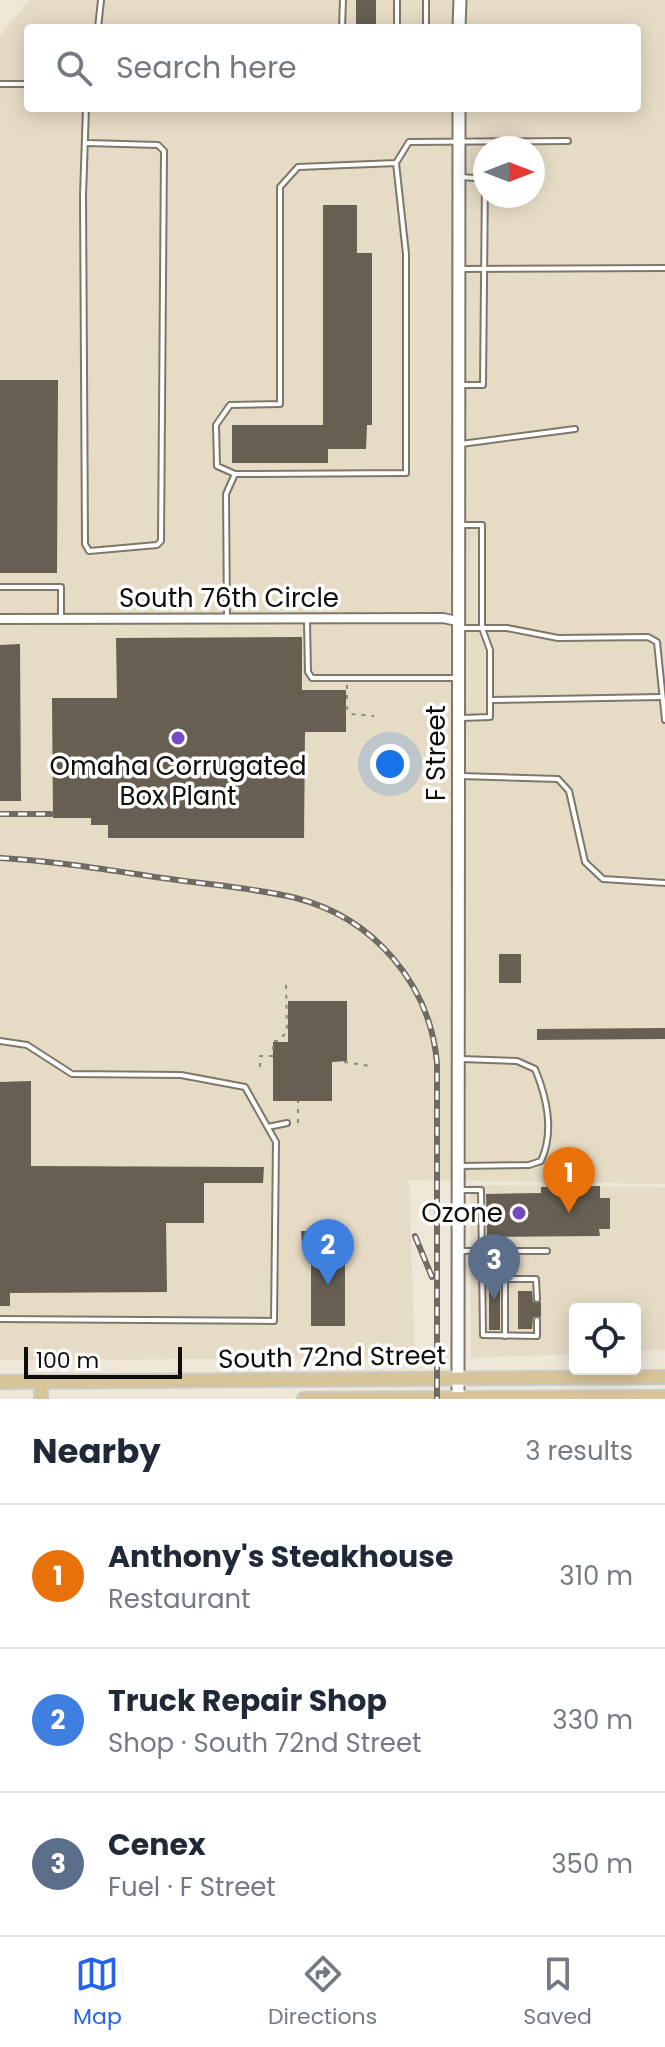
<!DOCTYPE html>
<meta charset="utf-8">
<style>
body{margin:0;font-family:Poppins,sans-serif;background:#f2f2f3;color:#1f2937}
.controls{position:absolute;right:24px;bottom:24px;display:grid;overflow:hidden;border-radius:8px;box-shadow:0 4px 20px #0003}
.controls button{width:72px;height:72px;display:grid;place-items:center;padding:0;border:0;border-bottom:2px solid #e0e1e3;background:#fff;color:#1f2937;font:40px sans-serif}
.compass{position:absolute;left:473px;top:136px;width:72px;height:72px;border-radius:50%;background:#fff;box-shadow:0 4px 20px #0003;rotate:90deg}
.scale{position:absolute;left:24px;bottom:20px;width:158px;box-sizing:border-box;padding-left:8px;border:4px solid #100e09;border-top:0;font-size:22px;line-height:28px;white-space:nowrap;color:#100e09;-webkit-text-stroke:6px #fff;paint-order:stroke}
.you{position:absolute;left:390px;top:764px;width:28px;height:28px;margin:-20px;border:6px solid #fff;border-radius:50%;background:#1a73e8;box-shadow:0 0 0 12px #1a73e833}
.badge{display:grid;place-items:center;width:52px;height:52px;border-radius:50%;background:#2563eb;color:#fff;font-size:26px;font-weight:700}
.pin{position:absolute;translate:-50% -66px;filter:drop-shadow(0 2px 4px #0008)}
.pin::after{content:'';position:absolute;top:42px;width:28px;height:24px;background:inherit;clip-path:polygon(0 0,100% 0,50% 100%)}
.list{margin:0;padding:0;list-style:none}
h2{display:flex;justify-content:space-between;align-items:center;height:104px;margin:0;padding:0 32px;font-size:34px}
h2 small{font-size:26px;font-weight:400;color:#747a83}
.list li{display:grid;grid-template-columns:52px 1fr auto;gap:24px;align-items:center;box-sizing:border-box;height:144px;padding:0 32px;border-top:2px solid #e0e1e3}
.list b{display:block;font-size:30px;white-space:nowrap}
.list p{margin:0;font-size:26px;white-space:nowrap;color:#747a83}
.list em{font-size:26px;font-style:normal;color:#747a83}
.icon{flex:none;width:44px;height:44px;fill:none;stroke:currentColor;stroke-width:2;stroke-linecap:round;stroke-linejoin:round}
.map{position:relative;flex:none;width:665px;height:1399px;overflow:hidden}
.search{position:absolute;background:#fff;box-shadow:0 4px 20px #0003;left:24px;right:24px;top:24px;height:88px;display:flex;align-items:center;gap:20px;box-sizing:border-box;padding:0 28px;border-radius:8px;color:#747a83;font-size:30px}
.sheet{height:536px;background:#fff}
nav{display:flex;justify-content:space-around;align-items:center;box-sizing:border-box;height:112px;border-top:2px solid #e0e1e3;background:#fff;font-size:22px;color:#747a83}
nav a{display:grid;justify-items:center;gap:4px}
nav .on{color:#2563eb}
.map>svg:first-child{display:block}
.built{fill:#e6dbc5;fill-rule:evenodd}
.building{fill:#665f52}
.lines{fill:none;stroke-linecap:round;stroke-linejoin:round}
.lane-casing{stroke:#7e786a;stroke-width:8}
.street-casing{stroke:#7e786a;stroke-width:12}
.secondary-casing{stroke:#7e786a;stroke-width:15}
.primary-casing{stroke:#cacac9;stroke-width:16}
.path{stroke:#8e897e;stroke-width:2;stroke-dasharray:4 6;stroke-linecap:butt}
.lane{stroke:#fff;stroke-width:4}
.street{stroke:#fff;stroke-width:8}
.secondary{stroke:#fff;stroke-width:11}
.primary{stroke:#d7c499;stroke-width:12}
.rail-casing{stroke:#6f6b61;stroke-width:6}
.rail{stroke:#fff;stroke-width:3;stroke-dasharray:9;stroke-linecap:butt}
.poi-dot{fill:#744ac2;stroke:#fff;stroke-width:3}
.labels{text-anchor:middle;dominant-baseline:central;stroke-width:7;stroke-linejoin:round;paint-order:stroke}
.street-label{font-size:26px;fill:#100e09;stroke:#fff}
.poi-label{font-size:26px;fill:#100e09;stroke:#fff}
</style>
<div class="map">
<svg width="665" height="1399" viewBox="0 0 665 1399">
<rect width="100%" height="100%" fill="#eee7d8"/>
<g class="built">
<path d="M29,0h636v1184l-256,-4 6,178 -415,2v-1324zM28,28h609v80h-609zM485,148h48v48h-48z"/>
<polygon points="470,1185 665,1187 665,1350 635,1351 635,1309 575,1309 575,1354 471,1358"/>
</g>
<g class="building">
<rect x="356" y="0" width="20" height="28"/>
<polygon points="323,205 357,205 357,253 372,253 372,425 367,425 366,449 328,449 328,463 232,463 232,425 323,425"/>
<polygon points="0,380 58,380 57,573 0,573"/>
<polygon points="302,637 302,690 346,690 346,732 305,732 304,838 108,838 108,825 91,825 91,818 53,818 52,698 117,698 116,638"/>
<polygon points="20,644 21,801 0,801 0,645"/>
<rect x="499" y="954" width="22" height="29"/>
<polygon points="288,1001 347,1001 347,1061 332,1062 332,1101 273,1101 273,1042 288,1042"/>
<polygon points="665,1028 665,1039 537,1040 537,1029"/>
<polygon points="31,1081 31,1166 264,1167 263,1183 204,1183 204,1223 166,1223 167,1292 10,1293 10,1306 0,1306 0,1082"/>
<polygon points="600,1186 600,1198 610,1198 610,1229 599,1229 600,1236 487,1237 486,1194 541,1193 541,1187"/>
<polygon points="301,1231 345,1231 345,1326 311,1326 311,1245 302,1245"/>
<rect x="489" y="1270" width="11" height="60"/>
<polygon points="518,1291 532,1291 533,1302 541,1302 541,1317 533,1317 532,1329 518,1329"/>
</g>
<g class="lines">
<g class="lane-casing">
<g id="lane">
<polyline points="397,0 397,28"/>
<polyline points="426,0 426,28"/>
<polyline points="98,28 101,0"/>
<polyline points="342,28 343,0"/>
<polyline points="0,84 28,84"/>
<polyline points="86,108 83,195 85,544 89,551 157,545 161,541 164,151 158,145 87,143"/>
<polyline points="396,163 406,254 406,473 235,474 217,466 216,425 230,405 280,404 280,187 298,167 396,163 409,142 568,141"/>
<polyline points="459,269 665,268"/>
<polyline points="461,385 483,385 485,179 462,177"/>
<polyline points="461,444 575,429"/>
<polyline points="0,587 61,587 61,619"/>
<polyline points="227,618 226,494 235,474"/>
<polyline points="307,621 308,672 312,678 456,678"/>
<polyline points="459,628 507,628 558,638 648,637 657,642 665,720"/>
<polyline points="490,700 660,697"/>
<polyline points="461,718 490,717 490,650 482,628 482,525 462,525"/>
<polyline points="460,776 558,779 569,791 585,862 603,879 665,883"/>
<polyline points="0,1041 27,1045 72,1074 181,1075 245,1087 276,1142 274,1321 0,1319"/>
<polyline points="268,1127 287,1123"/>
<path d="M460,1166l69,-1 12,-4c14,-30 6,-63 -6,-92l-18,-8 -55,-2"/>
<polyline points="459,1190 481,1190 483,1335 537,1336 537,1320"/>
<polyline points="459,1251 547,1251"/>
<polyline points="505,1336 505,1279 536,1279 537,1299"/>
</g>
</g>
<g class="street-casing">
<polyline id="street" points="0,619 443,618 457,621"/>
</g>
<g class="secondary-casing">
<g id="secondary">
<polyline points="459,28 460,0"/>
<polyline points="458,1399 459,108"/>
</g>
</g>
<g class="primary-casing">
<g id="primary">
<polyline points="0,1382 665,1377"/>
<polyline points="41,1382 41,1399"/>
<polyline points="304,1399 665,1397"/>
</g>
</g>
<g class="path">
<polyline points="347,685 347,699"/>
<polyline points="346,706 351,714 374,716"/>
<polyline points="344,1062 370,1066"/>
<polyline points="260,1067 260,1056 273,1056 273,1041 278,1041 287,1032 286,983"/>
<polyline points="298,1123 298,1101"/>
</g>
<use href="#lane" class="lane"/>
<use href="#street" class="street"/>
<use href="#secondary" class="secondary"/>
<use href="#primary" class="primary"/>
<g class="rail-casing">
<g id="rail">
<polyline points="0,814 51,814"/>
<path d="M0,858c57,3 113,13 170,21 41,6 85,9 126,19 78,20 134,86 141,165v336"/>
<polyline points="415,1236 432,1277"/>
</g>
</g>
<use href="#rail" class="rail"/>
</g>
<g class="poi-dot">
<circle cx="178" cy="738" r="8"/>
<circle cx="519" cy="1213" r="8"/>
</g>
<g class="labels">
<g class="street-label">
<text x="229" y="598">South 76th Circle</text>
<text transform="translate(436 753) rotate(-90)">F Street</text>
<text transform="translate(332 1357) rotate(-1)">South 72nd Street</text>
</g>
<g class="poi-label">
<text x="178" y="766">Omaha Corrugated<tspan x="178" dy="30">Box Plant</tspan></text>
<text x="503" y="1213" text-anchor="end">Ozone</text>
</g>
</g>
</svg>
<div class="controls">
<button><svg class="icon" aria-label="locate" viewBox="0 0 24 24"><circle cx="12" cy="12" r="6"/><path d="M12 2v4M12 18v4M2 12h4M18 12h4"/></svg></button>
</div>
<svg class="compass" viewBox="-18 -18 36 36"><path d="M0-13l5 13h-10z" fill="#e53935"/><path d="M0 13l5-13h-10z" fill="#747a83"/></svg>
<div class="scale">100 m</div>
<div class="you"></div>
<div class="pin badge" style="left:569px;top:1213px;background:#e8710a">1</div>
<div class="pin badge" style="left:328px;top:1285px;background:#3f7fe0">2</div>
<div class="pin badge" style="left:494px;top:1300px;background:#5c6f8a">3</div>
<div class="search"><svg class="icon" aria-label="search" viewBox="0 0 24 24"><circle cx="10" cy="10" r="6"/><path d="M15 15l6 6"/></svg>Search here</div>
</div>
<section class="sheet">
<h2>Nearby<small>3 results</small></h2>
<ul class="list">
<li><span class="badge" style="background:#e8710a">1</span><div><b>Anthony's Steakhouse</b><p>Restaurant</p></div><em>310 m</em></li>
<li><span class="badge" style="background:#3f7fe0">2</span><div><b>Truck Repair Shop</b><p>Shop · South 72nd Street</p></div><em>330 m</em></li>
<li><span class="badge" style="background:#5c6f8a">3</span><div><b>Cenex</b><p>Fuel · F Street</p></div><em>350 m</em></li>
</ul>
</section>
<nav>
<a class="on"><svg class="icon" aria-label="map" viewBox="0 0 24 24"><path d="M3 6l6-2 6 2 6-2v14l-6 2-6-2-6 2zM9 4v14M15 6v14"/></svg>Map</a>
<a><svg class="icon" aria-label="directions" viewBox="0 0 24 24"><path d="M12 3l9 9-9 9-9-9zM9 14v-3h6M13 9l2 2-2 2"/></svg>Directions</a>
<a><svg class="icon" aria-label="saved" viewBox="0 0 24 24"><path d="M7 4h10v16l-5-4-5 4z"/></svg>Saved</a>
</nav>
